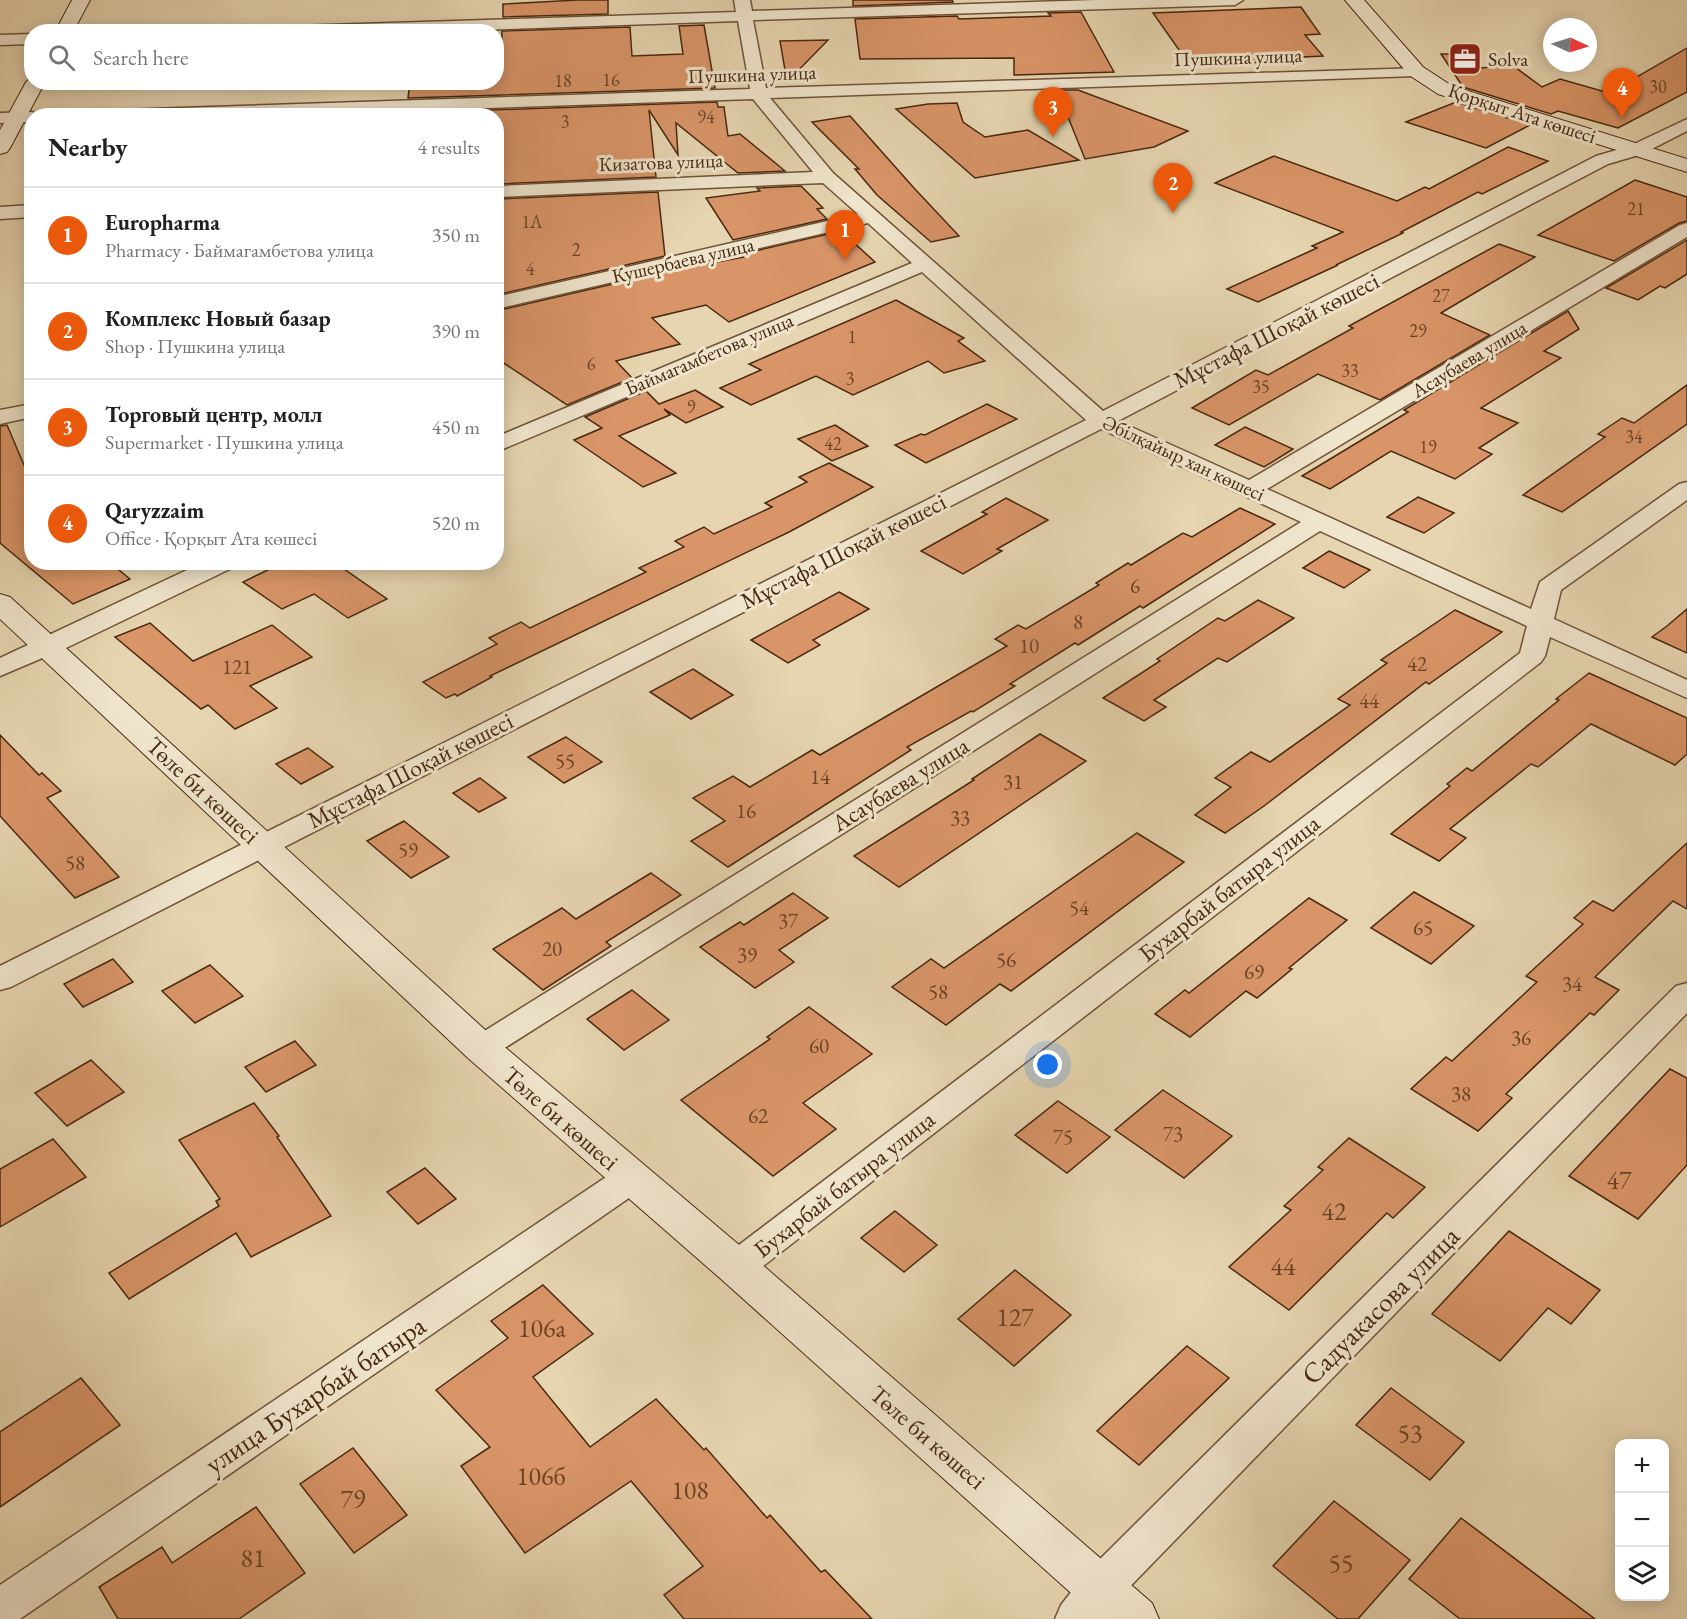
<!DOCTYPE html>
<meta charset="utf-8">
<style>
body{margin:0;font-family:"EB Garamond",serif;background:#f6f6f6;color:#202124}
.controls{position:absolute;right:18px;bottom:18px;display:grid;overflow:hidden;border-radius:12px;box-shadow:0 3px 15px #0003}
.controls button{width:54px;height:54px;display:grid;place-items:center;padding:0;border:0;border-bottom:2px solid #e0e0e0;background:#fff;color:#202124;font:30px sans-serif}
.compass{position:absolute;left:1543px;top:18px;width:54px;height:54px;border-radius:50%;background:#fff;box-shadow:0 3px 15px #0003;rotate:94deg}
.you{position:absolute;left:1048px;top:1065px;width:21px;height:21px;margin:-15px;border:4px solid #fff;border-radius:50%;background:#1a73e8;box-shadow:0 0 0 9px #1a73e833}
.badge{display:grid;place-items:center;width:39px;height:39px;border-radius:50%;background:#ea580c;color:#fff;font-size:20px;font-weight:700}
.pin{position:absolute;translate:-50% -50px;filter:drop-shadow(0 2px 3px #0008)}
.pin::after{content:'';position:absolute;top:32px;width:21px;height:18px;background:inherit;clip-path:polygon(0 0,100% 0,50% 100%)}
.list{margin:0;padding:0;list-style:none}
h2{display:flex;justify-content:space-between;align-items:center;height:78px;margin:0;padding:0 24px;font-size:26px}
h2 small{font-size:20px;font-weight:400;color:#757577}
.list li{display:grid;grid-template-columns:39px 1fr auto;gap:18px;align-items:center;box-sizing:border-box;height:96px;padding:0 24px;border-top:2px solid #e0e0e0}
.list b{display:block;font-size:22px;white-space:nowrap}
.list p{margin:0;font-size:20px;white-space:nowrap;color:#757577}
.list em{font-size:20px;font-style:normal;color:#757577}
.icon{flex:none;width:33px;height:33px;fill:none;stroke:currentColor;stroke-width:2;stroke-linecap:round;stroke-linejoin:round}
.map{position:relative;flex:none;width:1687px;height:1619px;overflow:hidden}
.search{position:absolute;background:#fff;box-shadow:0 3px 15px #0003;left:24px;top:24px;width:480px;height:66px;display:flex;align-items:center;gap:15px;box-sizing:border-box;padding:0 21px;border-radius:24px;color:#757577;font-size:22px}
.panel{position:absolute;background:#fff;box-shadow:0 3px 15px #0003;left:24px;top:108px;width:480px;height:462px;border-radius:24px}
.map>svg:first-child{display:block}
.building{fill:#d99568;stroke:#482810;stroke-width:1.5}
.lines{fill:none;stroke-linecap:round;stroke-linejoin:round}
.street-casing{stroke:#705338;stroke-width:3}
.secondary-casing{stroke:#482810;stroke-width:2}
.street{fill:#efe4cc;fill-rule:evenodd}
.secondary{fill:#efe4cc;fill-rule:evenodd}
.labels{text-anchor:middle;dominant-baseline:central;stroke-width:6;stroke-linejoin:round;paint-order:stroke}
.far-number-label{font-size:18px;fill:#6c4326}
.far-street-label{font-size:20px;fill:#482810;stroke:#efe4cc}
.far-poi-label{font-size:20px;fill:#482810;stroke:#efe4cc;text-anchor:start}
.number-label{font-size:21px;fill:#6c4326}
.street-label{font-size:24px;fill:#482810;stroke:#efe4cc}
.near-number-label{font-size:26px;fill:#6c4326}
.near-street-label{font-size:28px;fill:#482810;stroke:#efe4cc}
</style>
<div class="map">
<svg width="1687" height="1619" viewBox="0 0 1687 1619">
<rect width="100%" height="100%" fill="#e6d5b0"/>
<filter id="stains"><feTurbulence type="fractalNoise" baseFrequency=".00333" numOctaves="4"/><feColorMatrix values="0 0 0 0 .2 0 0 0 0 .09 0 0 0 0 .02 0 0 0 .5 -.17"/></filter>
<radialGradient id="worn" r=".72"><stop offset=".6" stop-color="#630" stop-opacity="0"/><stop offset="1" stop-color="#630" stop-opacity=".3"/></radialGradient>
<g class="building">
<polygon points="578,0 608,0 608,14 503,17 503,4"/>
<polygon points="853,0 952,0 953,2 853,6"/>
<polygon points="1301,7 1320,34 1305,35 1323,56 1260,59 1262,62 1191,67 1153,13"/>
<polygon points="1081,12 1114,72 1014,75 1014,58 860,59 855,19 957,16 959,19 1051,16 1048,13"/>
<polygon points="704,25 715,88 408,98 410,82 496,82 496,75 501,75 502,31 630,27 632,56 683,54 679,26"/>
<polygon points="828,40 787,82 780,41"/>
<polygon points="1687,48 1687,92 1618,128 1558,111 1551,114 1463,87 1441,54 1471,54 1481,68 1512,65 1542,87 1560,79 1609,93"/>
<polygon points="1057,90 1078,90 1188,131 1154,147 1085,159"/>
<polygon points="717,102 718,107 724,107 728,136 740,134 785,171 738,173 676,123 678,155 649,110 656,177 496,184 496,116 406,116 406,113"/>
<polygon points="1456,102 1530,125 1486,148 1406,122"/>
<polygon points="957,103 963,122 985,137 1028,130 1079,160 975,178 896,109 928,104"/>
<polygon points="850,116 914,188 959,236 931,242 877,195 855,169 859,169 812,122"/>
<polygon points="1508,147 1548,161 1482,194 1478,192 1401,232 1403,233 1336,265 1338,265 1258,302 1227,289 1317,248 1312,246 1343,232 1215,183 1274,156 1397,201 1425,187 1429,189"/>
<polygon points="1635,180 1687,197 1687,221 1679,223 1614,261 1538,235"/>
<polygon points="801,186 823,208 817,209 827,219 733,240 706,198 760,191 757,188"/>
<polygon points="658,192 665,256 496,295 496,199"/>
<polygon points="841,231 875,262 729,322 706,305 652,318 680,344 616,361 632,378 567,405 496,358 496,311 669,271 744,257 742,254"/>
<polygon points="1687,240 1687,274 1665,288 1660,286 1638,300 1606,288"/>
<polygon points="1499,244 1535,257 1441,313 1490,335 1380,400 1318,374 1229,425 1192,408 1256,370 1268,375 1353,328 1349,326"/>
<polygon points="896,300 964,338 958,341 985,361 944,373 928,361 853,395 816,376 751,405 720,388 761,370 749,364"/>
<polygon points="1568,311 1579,329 1544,351 1561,358 1481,408 1518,423 1479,448 1492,454 1455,479 1391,451 1330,489 1302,476 1408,412 1404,410"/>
<polygon points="1687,385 1687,424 1562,512 1523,495 1605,437 1598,434 1622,418 1634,423"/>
<polygon points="695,390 723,407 686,423 664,409 670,415 619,436 676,473 643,487 574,440 602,428 585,417 646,391 659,404"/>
<polygon points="987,404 1017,419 926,463 895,445 921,434 925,435"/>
<polygon points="7,425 32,484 32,562 109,562 130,579 73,604 0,543 0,426"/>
<polygon points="835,425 868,446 832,461 798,439"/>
<polygon points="1245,427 1293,449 1264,467 1215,445"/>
<polygon points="829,463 873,487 789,532 490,676 492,677 457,696 455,694 446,698 423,682 497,644 489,638 521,622 530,628 646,572 639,568 684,547 675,541 704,527 714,534 772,507 765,503 807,482 799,477"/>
<polygon points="1418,497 1454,513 1424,533 1387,517"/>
<polygon points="1006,498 1048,520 997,549 1002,551 963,574 921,551 987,514 982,512"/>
<polygon points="1240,508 1275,524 1143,608 1140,606 1078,645 1075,643 1010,684 1015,686 973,712 971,711 907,747 911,750 728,867 691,841 725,821 693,798 733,776 750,787 812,750 820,755 1007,646 995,639 1018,625 1026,629 1099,585 1096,583 1128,563 1131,565 1183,533 1192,537"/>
<polygon points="1329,551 1370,570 1344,588 1303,568"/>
<polygon points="284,562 334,562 387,599 348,618 314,594 282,609 243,582"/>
<polygon points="839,592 869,609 813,640 820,645 788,663 751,640"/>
<polygon points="1258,600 1294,618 1227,662 1218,658 1154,700 1166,707 1144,721 1103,698 1160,661 1157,659 1218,618 1225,621"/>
<polygon points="1687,609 1687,653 1652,637 1667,626"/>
<polygon points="1455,610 1502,632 1429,684 1426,682 1264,806 1225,833 1195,815 1231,787 1215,778 1251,752 1270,762 1350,705 1338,699 1387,663 1381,660"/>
<polygon points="150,623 193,661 272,625 312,657 250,686 277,708 235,729 208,705 201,709 115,637"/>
<polygon points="693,669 733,695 691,719 650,692"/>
<polygon points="1589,673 1687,718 1687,754 1675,765 1591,724 1538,767 1531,764 1450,829 1466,838 1439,861 1391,834 1450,786 1447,784 1467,768 1472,771 1559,700 1556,699"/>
<polygon points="1040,734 1086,761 899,887 854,856 974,780 972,779"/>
<polygon points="0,735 39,775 42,773 61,791 47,798 119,877 75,898 0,816"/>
<polygon points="566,737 602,762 564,783 528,757"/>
<polygon points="308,748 333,767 301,784 276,764"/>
<polygon points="480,778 506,798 479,812 453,793"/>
<polygon points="404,821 449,857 411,878 367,841"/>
<polygon points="1137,833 1184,862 1011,991 1000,984 946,1025 892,987 931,959 944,968"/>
<polygon points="1687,843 1687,909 1673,901 1595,977 1619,990 1594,1015 1590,1013 1506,1094 1512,1098 1478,1131 1411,1089 1446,1057 1452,1061 1537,982 1526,976 1583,924 1574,918 1593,901 1613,911"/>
<polygon points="651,873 681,895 606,942 611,946 543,990 493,949 562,908 576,919"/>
<polygon points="1414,892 1474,926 1431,964 1371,928"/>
<polygon points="793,893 828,918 779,950 794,962 755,988 700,947 740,922 744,925"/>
<polygon points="1309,898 1347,920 1289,968 1292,969 1257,998 1246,991 1190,1037 1155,1014 1185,990 1189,993"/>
<polygon points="113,959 133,982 83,1007 64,984"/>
<polygon points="210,965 243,996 195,1023 162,991"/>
<polygon points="632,990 669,1020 624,1050 587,1019"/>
<polygon points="809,1007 872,1054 803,1103 836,1129 773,1176 681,1100 770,1039 767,1037"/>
<polygon points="295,1041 316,1065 266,1092 245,1067"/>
<polygon points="91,1060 124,1092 67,1126 35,1093"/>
<polygon points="1670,1069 1687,1078 1687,1165 1638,1219 1569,1176"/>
<polygon points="1163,1090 1232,1136 1184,1178 1115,1130"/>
<polygon points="1058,1101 1110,1137 1067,1173 1015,1135"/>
<polygon points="254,1103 279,1136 277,1137 331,1216 251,1257 236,1233 129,1299 109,1273 219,1206 216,1201 220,1199 179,1140"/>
<polygon points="1349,1138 1425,1187 1393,1218 1387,1213 1289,1310 1229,1267 1291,1210 1284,1206 1323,1170 1318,1167"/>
<polygon points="53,1139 86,1177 0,1227 0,1169"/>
<polygon points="425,1168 456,1199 418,1224 387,1192"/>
<polygon points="895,1211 937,1245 904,1272 861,1238"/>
<polygon points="1509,1231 1600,1290 1571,1324 1548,1308 1500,1361 1432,1314"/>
<polygon points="1015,1270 1071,1315 1014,1366 958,1319"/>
<polygon points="543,1285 593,1334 533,1377 590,1447 656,1399 704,1450 706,1448 767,1518 770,1515 821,1572 825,1570 872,1619 684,1619 664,1595 703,1566 631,1481 525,1553 461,1466 490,1447 436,1390 508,1338 491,1321"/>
<polygon points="1187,1346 1229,1378 1139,1465 1097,1431"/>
<polygon points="81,1378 120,1425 0,1507 0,1432"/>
<polygon points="1391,1388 1464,1442 1430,1480 1356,1425"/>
<polygon points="353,1448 407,1515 354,1553 300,1484"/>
<polygon points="1334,1501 1410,1560 1358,1619 1338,1619 1273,1566"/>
<polygon points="256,1507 305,1573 239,1619 118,1619 99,1587 162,1547 172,1563"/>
<polygon points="1461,1518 1595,1619 1460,1619 1409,1579"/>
</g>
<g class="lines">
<g class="street-casing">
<g id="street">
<polygon points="734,0 750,0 752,11 1096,0 1243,0 1235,5 753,20 766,88 1422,68 1424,71 1416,76 770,98 833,173 1103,411 1596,156 1630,146 1687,119 1687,131 1642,154 1608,164 1118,421 1249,480 1680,225 1687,223 1687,237 1267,489 1531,609 1540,582 1679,484 1687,482 1687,500 1561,590 1554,619 1687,680 1687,698 1550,637 1545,656 1541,662 749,1277 736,1282 723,1277 718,1267 723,1257 1520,653 1527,626 1320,531 492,1056 481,1060 470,1056 465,1048 470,1040 1301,522 1101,429 11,987 0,990 0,966 1086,420 922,272 496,452 496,437 912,263 868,223 496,309 496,297 858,214 823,183 496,197 496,186 813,172 753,99 255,116 82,116 90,111 750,89 738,21 421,32 255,32 263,27 736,12"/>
<polygon points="32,34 32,44 0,45 0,35"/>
<polygon points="32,112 40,116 32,116 32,122 0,123 0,113"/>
<polygon points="32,205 32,217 0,219 0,207"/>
<polygon points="32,404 32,417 0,424 0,410"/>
<polygon points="204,562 237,562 234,567 66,648 0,676 0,658"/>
<polygon points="1687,983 1687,1013 1115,1602 1101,1619 1055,1619 1061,1605 1085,1574 1676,986"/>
<polygon points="630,1166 642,1169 647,1179 642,1189 20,1619 0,1619 0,1585 618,1169"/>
</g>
</g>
<g class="secondary-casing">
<g id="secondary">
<polygon points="72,0 90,0 73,32 55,32"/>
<polygon points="1345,0 1364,0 1423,67 1452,86 1687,159 1687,172 1438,94 1409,75"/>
<polygon points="32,77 32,82 45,82 10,148 7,152 0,154 0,130 26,82"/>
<polygon points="0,594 10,597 494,1038 751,1255 1152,1603 1159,1619 1100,1619 721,1279 468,1058 0,619"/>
</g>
</g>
<use href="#street" class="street"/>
<use href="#secondary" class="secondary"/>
</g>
<defs>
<g id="office-square" transform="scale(1.725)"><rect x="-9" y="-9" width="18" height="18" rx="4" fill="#8f2418" stroke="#efe4cc"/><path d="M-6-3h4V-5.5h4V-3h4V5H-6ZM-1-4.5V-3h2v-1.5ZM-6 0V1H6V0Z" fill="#fff"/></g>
</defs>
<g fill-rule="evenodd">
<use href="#office-square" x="1465" y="59"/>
</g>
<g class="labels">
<g class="far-number-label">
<text x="611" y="79">16</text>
<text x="563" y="80">18</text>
<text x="1658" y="86">30</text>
<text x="706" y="116">94</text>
<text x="565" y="121">3</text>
<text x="1636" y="208">21</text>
<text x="532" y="221">1А</text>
<text x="576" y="249">2</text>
<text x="530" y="268">4</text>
<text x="1441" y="295">27</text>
<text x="1418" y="330">29</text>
<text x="852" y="336">1</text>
<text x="591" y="363">6</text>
<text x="1350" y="370">33</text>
<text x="850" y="378">3</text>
<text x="1261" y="386">35</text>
<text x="691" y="406">9</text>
<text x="1634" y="436">34</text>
<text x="833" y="443">42</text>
<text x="1428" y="446">19</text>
</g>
<g class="far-street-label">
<text transform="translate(1238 57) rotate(-2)">Пушкина улица</text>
<text transform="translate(752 74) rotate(-2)">Пушкина улица</text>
<text transform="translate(1522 113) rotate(18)">Қорқыт Ата көшесі</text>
<text transform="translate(661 162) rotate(-2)">Кизатова улица</text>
<text transform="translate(683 260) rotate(-13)">Кушербаева улица</text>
<text transform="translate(709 354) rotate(-23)">Баймагамбетова улица</text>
<text transform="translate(1469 359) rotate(-31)">Асаубаева улица</text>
<text transform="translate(1184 458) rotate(25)">Әбілқайыр хан көшесі</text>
</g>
<g class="far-poi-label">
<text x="1488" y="59">Solva</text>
</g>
<g class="number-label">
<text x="1135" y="585">6</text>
<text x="1078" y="621">8</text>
<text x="1029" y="645">10</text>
<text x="1417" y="663">42</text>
<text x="237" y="666">121</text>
<text x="1369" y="700">44</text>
<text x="565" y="760">55</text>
<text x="820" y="776">14</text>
<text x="1013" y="781">31</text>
<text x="746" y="810">16</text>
<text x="960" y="817">33</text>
<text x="408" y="849">59</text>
<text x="75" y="862">58</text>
<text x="1079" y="907">54</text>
<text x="788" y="920">37</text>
<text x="1423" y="927">65</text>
<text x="552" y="948">20</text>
<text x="747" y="954">39</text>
<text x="1006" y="959">56</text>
<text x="1254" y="971">69</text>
<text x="1572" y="983">34</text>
<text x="938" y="991">58</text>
<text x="1521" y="1037">36</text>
<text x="819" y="1045">60</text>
<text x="1461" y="1093">38</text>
<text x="758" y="1115">62</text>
<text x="1173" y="1133">73</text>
<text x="1063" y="1136">75</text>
</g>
<g class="street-label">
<text transform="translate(1276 330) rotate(-27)">Мұстафа Шоқай көшесі</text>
<text transform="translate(843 551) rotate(-27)">Мұстафа Шоқай көшесі</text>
<text transform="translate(410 770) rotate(-27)">Мұстафа Шоқай көшесі</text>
<text transform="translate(900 784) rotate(-32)">Асаубаева улица</text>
<text transform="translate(203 790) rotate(43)">Төле би көшесі</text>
<text transform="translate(1229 888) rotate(-38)">Бухарбай батыра улица</text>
<text transform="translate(561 1118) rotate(41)">Төле би көшесі</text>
<text transform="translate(844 1184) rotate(-38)">Бухарбай батыра улица</text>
<text transform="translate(928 1437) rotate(41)">Төле би көшесі</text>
</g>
<g class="near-number-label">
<text x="1619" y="1180">47</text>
<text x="1334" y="1211">42</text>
<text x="1283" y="1266">44</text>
<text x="1015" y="1317">127</text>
<text x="542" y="1328">106а</text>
<text x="1410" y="1433">53</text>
<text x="541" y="1476">106б</text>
<text x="690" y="1490">108</text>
<text x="353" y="1499">79</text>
<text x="253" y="1558">81</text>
<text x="1341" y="1563">55</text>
</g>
<g class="near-street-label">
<text transform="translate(1380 1305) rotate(-45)">Садуакасова улица</text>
<text transform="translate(315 1394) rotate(-34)">улица Бухарбай батыра</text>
</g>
</g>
<rect width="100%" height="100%" filter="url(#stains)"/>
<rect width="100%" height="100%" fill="url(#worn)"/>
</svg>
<div class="controls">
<button>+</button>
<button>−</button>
<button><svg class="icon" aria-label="layers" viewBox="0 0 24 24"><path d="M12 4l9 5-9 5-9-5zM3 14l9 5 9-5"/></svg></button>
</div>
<svg class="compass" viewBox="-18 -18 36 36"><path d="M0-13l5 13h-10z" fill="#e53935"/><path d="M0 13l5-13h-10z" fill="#757577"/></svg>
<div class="you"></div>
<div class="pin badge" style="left:845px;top:260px">1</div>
<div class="pin badge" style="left:1173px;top:213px">2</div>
<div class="pin badge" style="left:1053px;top:137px">3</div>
<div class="pin badge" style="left:1622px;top:118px">4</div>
<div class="search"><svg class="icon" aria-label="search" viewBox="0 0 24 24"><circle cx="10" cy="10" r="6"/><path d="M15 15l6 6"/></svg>Search here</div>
<section class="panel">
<h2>Nearby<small>4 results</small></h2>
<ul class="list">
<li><span class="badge">1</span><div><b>Europharma</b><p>Pharmacy · Баймагамбетова улица</p></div><em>350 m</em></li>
<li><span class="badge">2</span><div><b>Комплекс Новый базар</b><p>Shop · Пушкина улица</p></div><em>390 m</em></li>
<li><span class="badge">3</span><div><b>Торговый центр, молл</b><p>Supermarket · Пушкина улица</p></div><em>450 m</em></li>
<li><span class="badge">4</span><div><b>Qaryzzaim</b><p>Office · Қорқыт Ата көшесі</p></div><em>520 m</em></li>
</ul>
</section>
</div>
